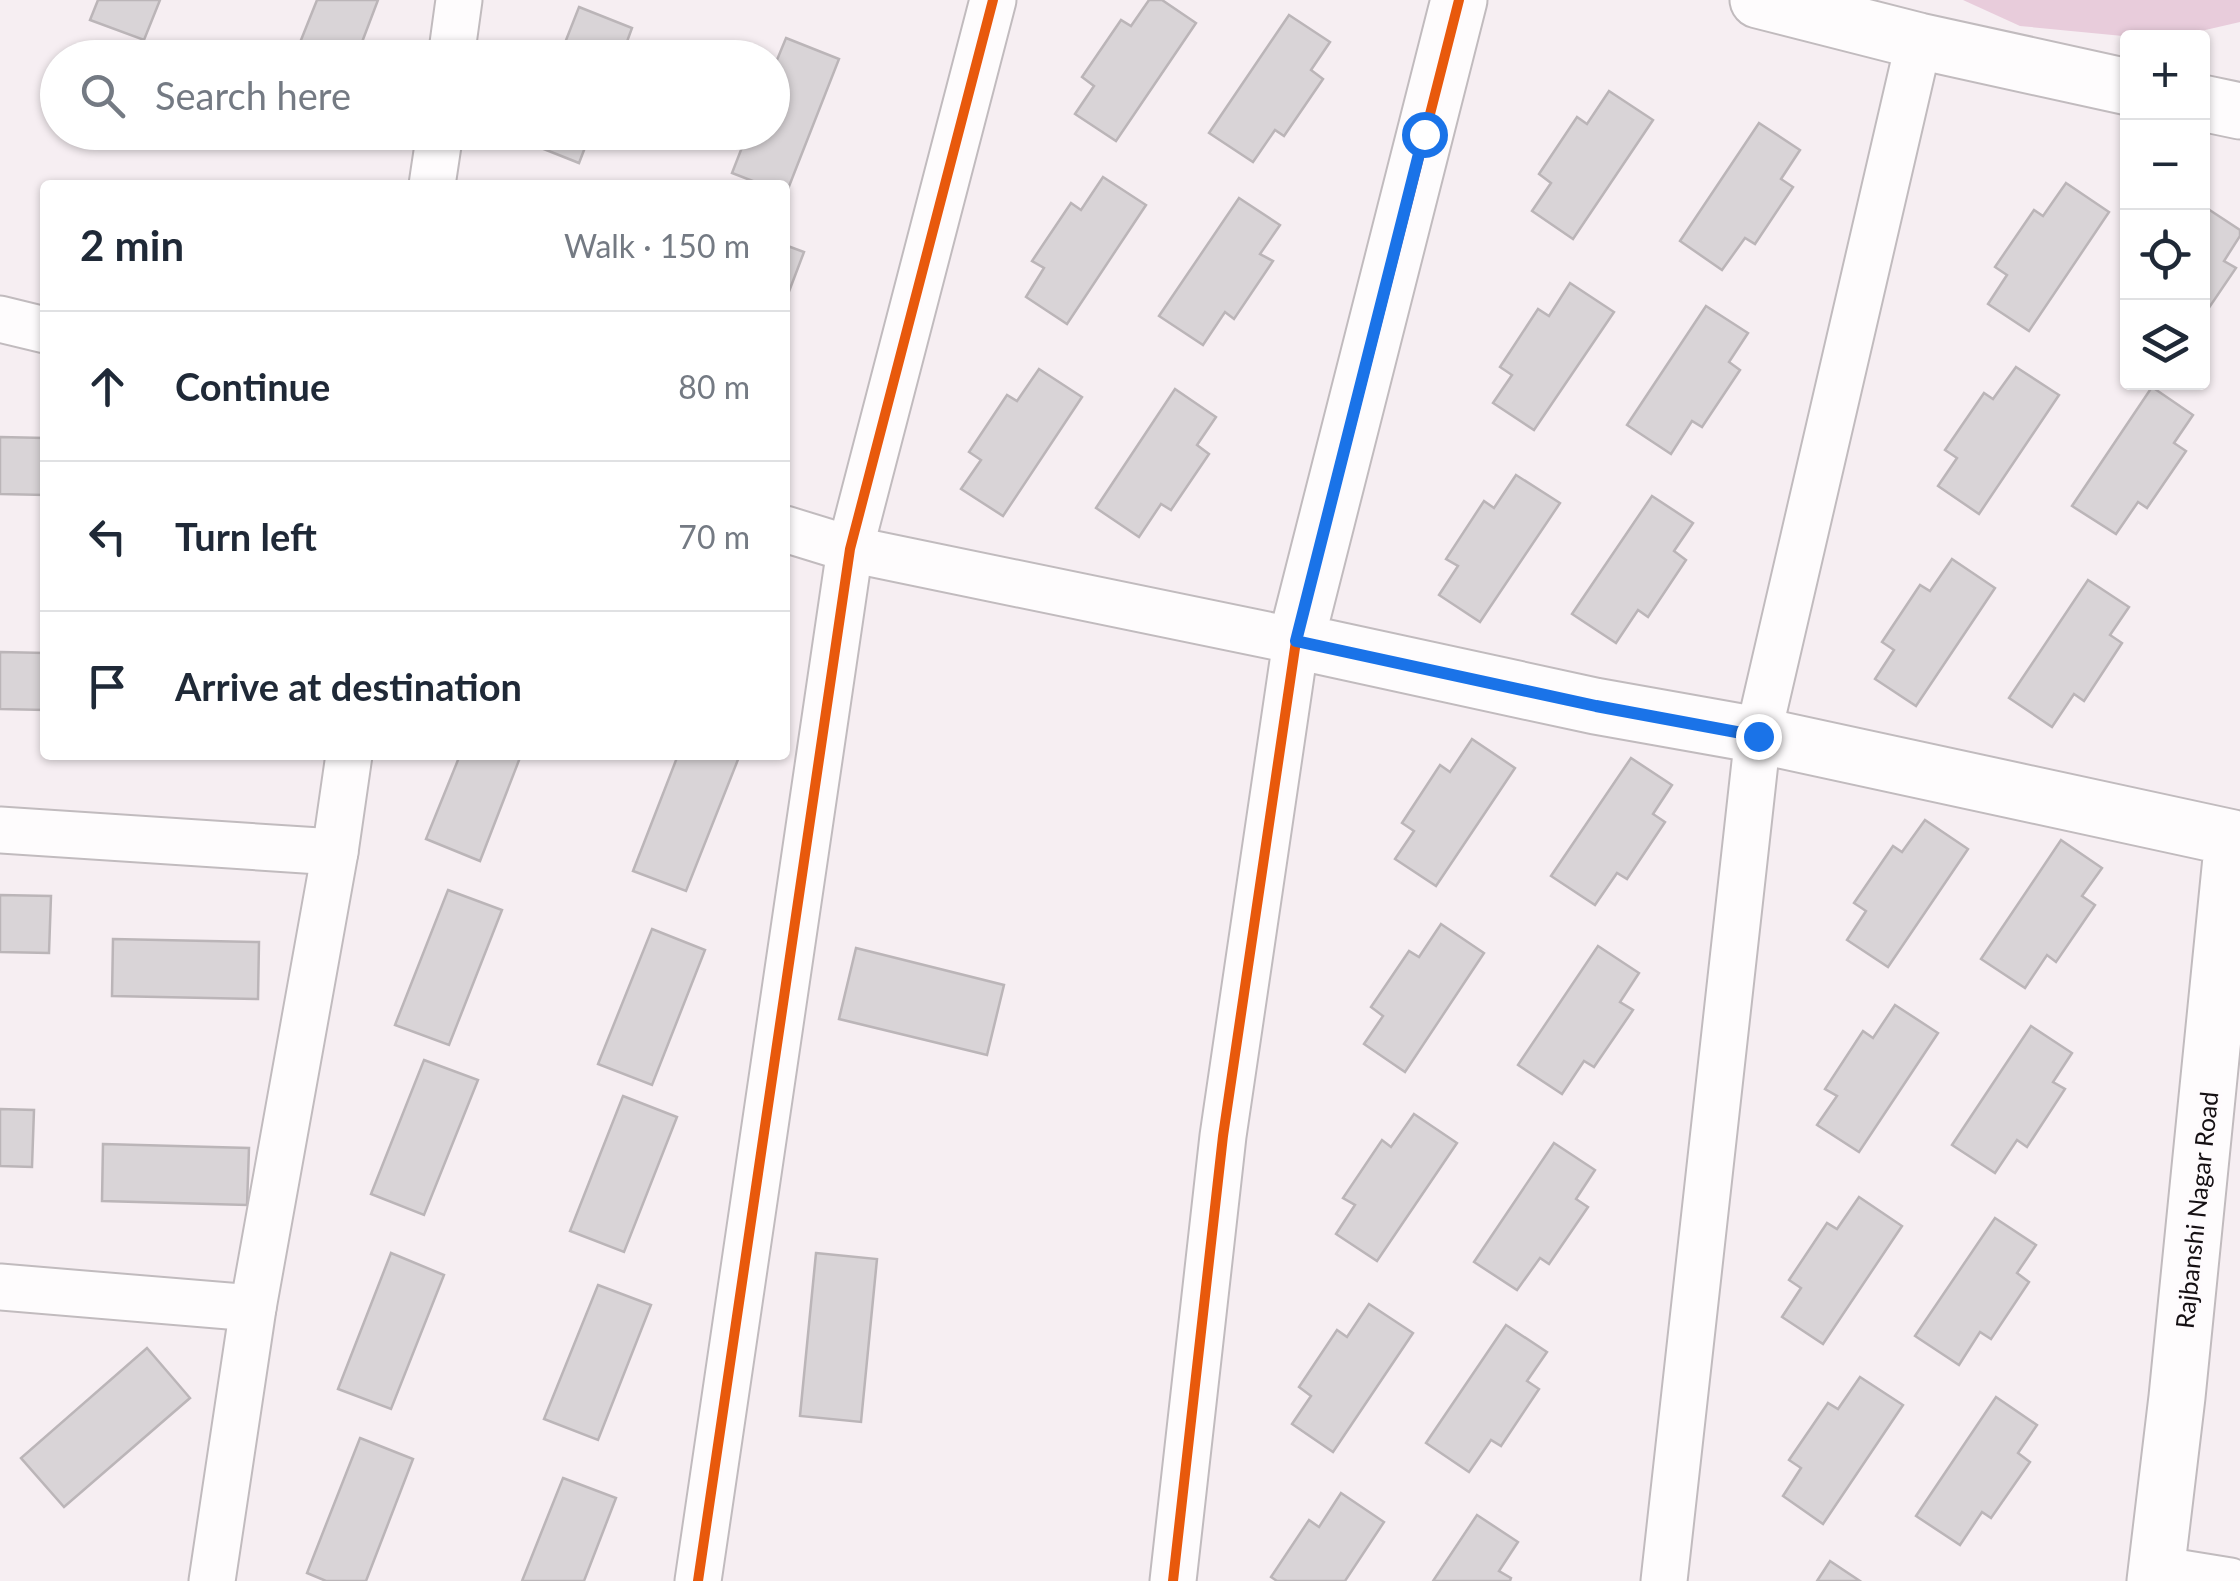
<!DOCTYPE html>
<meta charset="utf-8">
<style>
body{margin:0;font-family:Lato,sans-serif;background:#f2f2f3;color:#1f2937}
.controls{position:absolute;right:30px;top:30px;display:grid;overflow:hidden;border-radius:10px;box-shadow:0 2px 8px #0004}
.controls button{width:90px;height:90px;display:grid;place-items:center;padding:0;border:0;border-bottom:2px solid #e0e1e3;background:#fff;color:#1f2937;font:50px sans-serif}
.stop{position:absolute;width:30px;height:30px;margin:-22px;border:8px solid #1a73e8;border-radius:50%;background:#fff}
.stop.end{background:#1a73e8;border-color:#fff;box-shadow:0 2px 10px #0008}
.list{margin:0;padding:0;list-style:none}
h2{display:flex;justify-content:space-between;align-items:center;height:130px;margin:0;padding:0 40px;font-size:42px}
h2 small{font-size:32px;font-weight:400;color:#747a83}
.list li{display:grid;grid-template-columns:65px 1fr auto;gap:30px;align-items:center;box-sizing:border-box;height:150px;padding:0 40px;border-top:2px solid #e0e1e3}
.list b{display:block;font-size:38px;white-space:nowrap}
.list em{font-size:32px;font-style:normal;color:#747a83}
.icon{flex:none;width:55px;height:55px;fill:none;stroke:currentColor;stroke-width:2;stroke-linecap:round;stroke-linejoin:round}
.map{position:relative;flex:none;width:2240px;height:1581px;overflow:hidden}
.search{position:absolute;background:#fff;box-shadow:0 2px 8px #0004;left:40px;top:40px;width:750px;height:110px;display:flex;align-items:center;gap:25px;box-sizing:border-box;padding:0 35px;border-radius:55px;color:#747a83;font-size:38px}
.panel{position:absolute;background:#fff;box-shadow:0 2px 8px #0004;left:40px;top:180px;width:750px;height:580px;border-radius:10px}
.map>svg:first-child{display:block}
.green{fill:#e8ccdb}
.building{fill:#d9d4d7;stroke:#bbb5b8;stroke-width:2.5}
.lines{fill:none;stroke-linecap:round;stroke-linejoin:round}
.minor-casing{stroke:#c1bbbe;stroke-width:49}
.tertiary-casing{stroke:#c1bbbe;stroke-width:59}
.minor{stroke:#fefcfd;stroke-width:45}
.tertiary{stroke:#fefcfd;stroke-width:55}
.cycleway-casing{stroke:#fefbfd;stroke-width:16}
.cycleway{stroke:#e8590c;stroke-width:10}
.route{stroke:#1a73e8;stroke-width:12}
.labels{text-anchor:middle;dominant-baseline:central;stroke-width:8;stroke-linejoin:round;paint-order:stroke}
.street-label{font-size:25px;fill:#151013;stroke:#fefbfd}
</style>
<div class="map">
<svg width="2240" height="1581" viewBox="0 0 2240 1581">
<rect width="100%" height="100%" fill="#f6eef2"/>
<polygon class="green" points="1963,0 2240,0 2240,22 2175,37 2133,37 2020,26"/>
<g class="building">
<polygon points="98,0 160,0 144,40 90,20"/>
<polygon points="317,0 378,0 356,58 315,58 297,50"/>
<polygon points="1149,0 1162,0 1196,23 1116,141 1075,114 1094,86 1082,77 1121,20 1131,26"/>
<polygon points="579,7 632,28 621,58 559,58"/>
<polygon points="1289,15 1330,42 1311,70 1323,79 1284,136 1275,130 1253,162 1209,133"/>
<polygon points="786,38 839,59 786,194 785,185 763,185 732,173 748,132 772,132 772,72"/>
<polygon points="1609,91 1653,120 1573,239 1532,211 1551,183 1539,174 1577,117 1587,124"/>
<polygon points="1759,123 1800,150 1781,179 1793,187 1755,244 1745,238 1722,270 1680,241"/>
<polygon points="530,132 591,132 579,163 526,142"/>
<polygon points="1103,177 1146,205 1067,324 1026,297 1044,268 1032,261 1071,203 1081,210"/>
<polygon points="2066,183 2109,212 2029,331 1988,304 2007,275 1995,267 2034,210 2043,216"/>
<polygon points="1239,198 1280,225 1260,254 1273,261 1234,319 1225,312 1203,345 1159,316"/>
<polygon points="2202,205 2240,230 2240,236 2224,261 2236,268 2202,318"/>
<polygon points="785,245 804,252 785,302"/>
<polygon points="1570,283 1614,312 1534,430 1493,403 1512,375 1500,367 1538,309 1549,316"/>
<polygon points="1706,306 1748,333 1729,362 1740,370 1702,427 1692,421 1671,454 1627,425"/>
<polygon points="2016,367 2059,395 1979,514 1938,486 1957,458 1945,450 1984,393 1993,399"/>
<polygon points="1039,369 1082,397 1003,516 961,489 981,460 969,452 1007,395 1017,401"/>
<polygon points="2152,387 2193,415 2174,443 2186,451 2147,508 2138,502 2116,534 2072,506"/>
<polygon points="1175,389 1216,417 1197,445 1209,454 1171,510 1161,504 1139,537 1096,508"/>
<polygon points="0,437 45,438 45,495 0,494"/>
<polygon points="1516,475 1560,503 1480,622 1439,595 1458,566 1446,559 1484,501 1494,508"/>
<polygon points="1652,496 1693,523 1674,551 1686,560 1648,617 1638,610 1616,643 1572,614"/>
<polygon points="1952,559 1995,588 1916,706 1875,679 1894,650 1882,642 1920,585 1930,591"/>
<polygon points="2088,580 2129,607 2110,635 2122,643 2084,701 2074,694 2052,727 2009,698"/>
<polygon points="0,652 45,653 45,710 0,709"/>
<polygon points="1472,739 1515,768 1436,886 1395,859 1414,831 1402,823 1440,765 1450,772"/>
<polygon points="460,755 521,755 480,861 426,839"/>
<polygon points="678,755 739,757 686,891 633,871"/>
<polygon points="1631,758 1672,785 1653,814 1665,822 1627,879 1617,873 1595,905 1551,876"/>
<polygon points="1925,820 1968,849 1888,967 1847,940 1866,911 1854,903 1893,846 1902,852"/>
<polygon points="2061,840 2102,868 2082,896 2095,905 2056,962 2047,955 2025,988 1981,959"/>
<polygon points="448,890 502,910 449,1045 395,1025"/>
<polygon points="0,895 51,896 49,953 0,952"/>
<polygon points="1441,924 1484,953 1405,1072 1364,1044 1383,1016 1371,1007 1409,951 1419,957"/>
<polygon points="652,929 705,950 652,1085 598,1064"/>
<polygon points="113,939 259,942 258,999 112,996"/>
<polygon points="1598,946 1639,973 1620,1002 1633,1010 1594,1067 1584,1061 1562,1094 1518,1065"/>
<polygon points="856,948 1004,985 987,1055 839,1019"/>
<polygon points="1895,1005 1938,1033 1859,1152 1817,1125 1837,1096 1825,1089 1863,1031 1873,1038"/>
<polygon points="2031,1026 2072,1053 2053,1082 2065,1089 2027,1147 2017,1140 1995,1173 1952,1145"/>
<polygon points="424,1060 478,1080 424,1215 371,1194"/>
<polygon points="623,1096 677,1117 624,1252 570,1231"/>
<polygon points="0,1109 34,1110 32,1167 0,1166"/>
<polygon points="1414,1114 1457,1143 1377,1261 1336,1234 1355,1205 1343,1198 1382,1140 1391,1147"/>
<polygon points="1554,1143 1595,1170 1576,1199 1588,1207 1549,1264 1540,1258 1517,1290 1474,1262"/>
<polygon points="103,1144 249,1148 247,1205 102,1201"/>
<polygon points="1859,1197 1902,1226 1823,1344 1782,1317 1801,1288 1789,1280 1827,1223 1837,1229"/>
<polygon points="1995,1218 2036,1245 2017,1273 2029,1282 1991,1339 1980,1332 1959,1365 1915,1336"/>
<polygon points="391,1253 444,1275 391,1409 338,1389"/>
<polygon points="816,1253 877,1259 861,1422 800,1416"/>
<polygon points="598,1285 651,1305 598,1440 544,1419"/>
<polygon points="1369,1304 1413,1333 1333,1452 1292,1424 1311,1396 1299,1387 1337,1330 1347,1337"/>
<polygon points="1506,1325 1547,1352 1527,1381 1539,1389 1501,1446 1491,1440 1469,1472 1426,1443"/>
<polygon points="147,1348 190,1398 64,1507 21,1458"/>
<polygon points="1860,1377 1903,1405 1823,1524 1783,1496 1801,1468 1789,1460 1828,1403 1838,1409"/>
<polygon points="1996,1397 2037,1425 2018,1453 2030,1462 1991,1518 1982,1512 1960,1545 1916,1516"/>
<polygon points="360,1438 413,1459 366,1581 326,1581 307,1573"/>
<polygon points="563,1478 616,1498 584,1581 522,1581"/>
<polygon points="1341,1493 1384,1522 1345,1581 1277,1581 1271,1577 1309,1520 1319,1527"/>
<polygon points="1477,1515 1518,1542 1499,1571 1511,1578 1510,1581 1433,1581"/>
<polygon points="1830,1561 1860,1581 1817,1581"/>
</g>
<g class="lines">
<g class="minor-casing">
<g id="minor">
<polyline points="451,58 459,0"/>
<polyline points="432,185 440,132"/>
<polyline points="0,319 45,330"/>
<polyline points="785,529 850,549 1296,641 1223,1136 1173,1581"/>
<polyline points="0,830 335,852"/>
<polyline points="0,1287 253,1308"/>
<polyline points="2156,1569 2230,1581"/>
<polyline points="212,1581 253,1308 335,852 349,755"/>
<polyline points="698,1581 850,549 993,0"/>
<polyline points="1664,1581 1758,735 1919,41"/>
</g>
</g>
<g class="tertiary-casing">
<g id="tertiary">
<polyline points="1459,0 1296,641 1595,706 1758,735 2233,838 2177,1397 2155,1581"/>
<polyline points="1758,0 1919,41 2128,87"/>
<polyline points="2202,103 2240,111"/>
</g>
</g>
<use href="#minor" class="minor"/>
<use href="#tertiary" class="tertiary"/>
<g class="cycleway-casing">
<g id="cycleway">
<polyline points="698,1581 850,549 993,0"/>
<polyline points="1173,1581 1223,1136 1296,641 1459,0"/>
</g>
</g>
<use href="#cycleway" class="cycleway"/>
</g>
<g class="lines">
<polyline class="route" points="1424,134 1296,641 1596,706 1758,736"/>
</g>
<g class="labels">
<g class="street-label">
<text transform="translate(2196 1210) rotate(-84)">Rajbanshi Nagar Road</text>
</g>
</g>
</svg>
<div class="controls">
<button>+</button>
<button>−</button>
<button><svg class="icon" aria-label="locate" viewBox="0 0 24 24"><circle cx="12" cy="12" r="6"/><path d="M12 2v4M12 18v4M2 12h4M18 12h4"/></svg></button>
<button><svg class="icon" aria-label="layers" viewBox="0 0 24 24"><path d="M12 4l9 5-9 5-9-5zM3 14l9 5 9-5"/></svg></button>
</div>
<div class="stop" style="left:1424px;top:134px"></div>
<div class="stop end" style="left:1758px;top:736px"></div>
<div class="search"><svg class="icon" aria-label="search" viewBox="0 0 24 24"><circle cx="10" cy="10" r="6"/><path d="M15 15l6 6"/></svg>Search here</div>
<section class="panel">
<h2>2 min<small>Walk · 150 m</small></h2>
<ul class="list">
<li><svg class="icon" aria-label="ahead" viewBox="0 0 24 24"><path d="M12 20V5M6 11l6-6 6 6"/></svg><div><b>Continue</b></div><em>80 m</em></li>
<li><svg class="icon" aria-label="left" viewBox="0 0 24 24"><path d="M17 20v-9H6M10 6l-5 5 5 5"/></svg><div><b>Turn left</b></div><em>70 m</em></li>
<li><svg class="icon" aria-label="arrive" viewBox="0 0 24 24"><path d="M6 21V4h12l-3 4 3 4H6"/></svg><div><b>Arrive at destination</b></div></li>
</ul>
</section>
</div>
